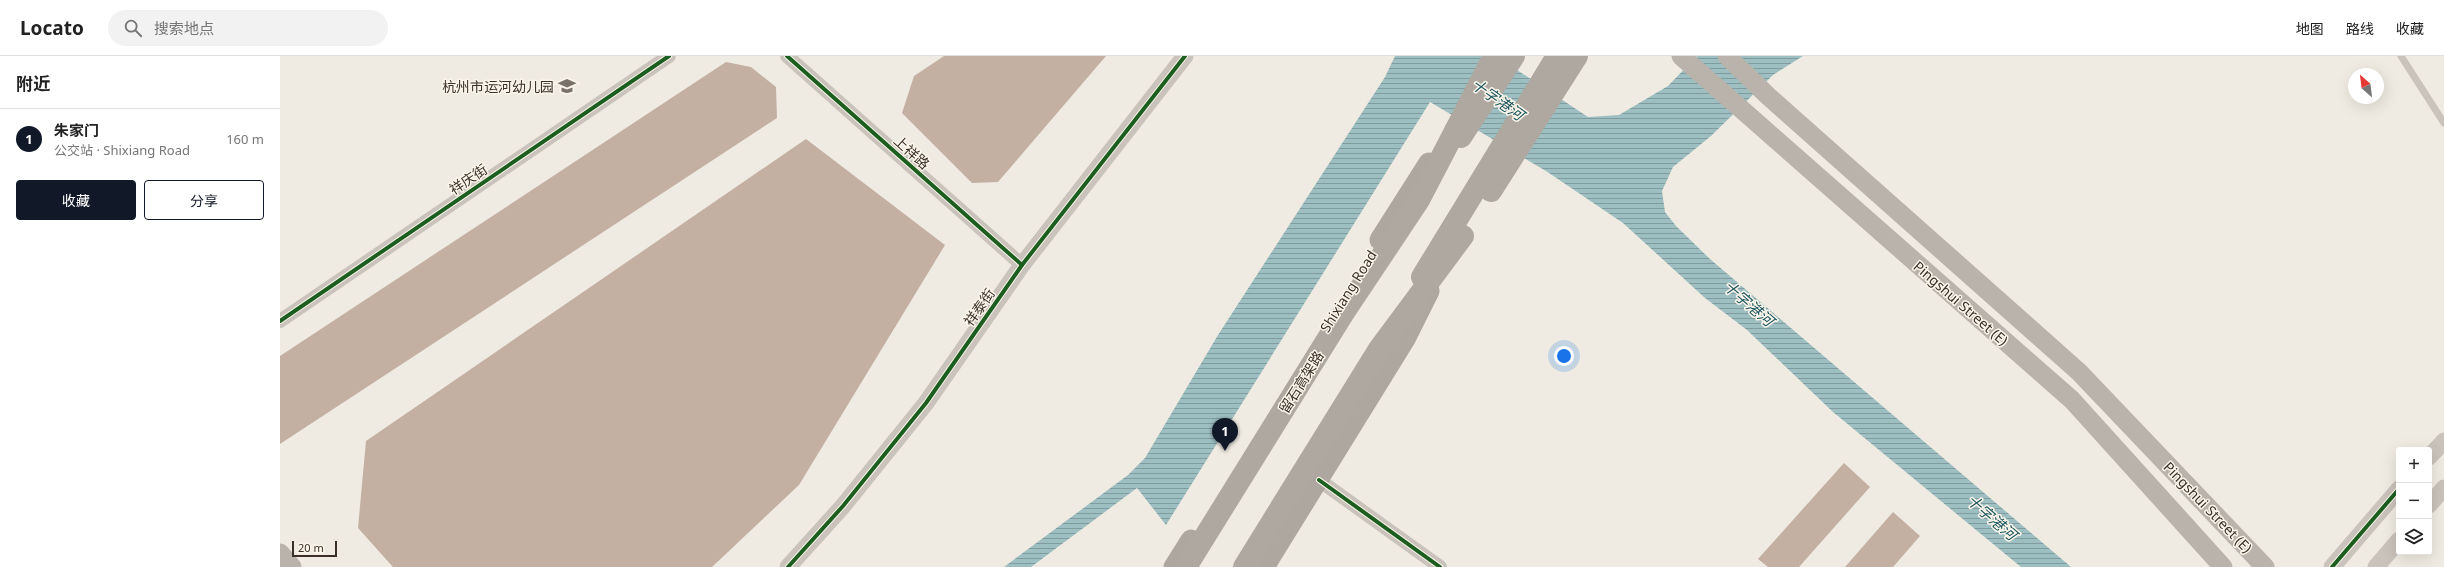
<!DOCTYPE html>
<html lang="zh">
<meta charset="utf-8">
<style>
body{margin:0;font-family:"Noto Sans","Noto Sans SC",sans-serif;background:#f2f2f2;color:#222}
.controls{position:absolute;right:12px;bottom:12px;display:grid;overflow:hidden;border-radius:4px;box-shadow:0 4px 16px #0002}
.controls button{width:36px;height:36px;display:grid;place-items:center;padding:0;border:0;border-bottom:1px solid #e0e0e0;background:#fff;color:#222;font:20px sans-serif}
.compass{position:absolute;left:2068px;top:12px;width:36px;height:36px;border-radius:50%;background:#fff;box-shadow:0 4px 16px #0002;rotate:332deg}
.scale{position:absolute;left:12px;bottom:10px;width:45px;box-sizing:border-box;padding-left:4px;border:2px solid #3a3029;border-top:0;font-size:11px;line-height:14px;white-space:nowrap;color:#3a3029;-webkit-text-stroke:3px #fbf5ea;paint-order:stroke}
.you{position:absolute;left:1284px;top:300px;width:14px;height:14px;margin:-10px;border:3px solid #fff;border-radius:50%;background:#1a73e8;box-shadow:0 0 0 6px #1a73e833}
.badge{display:grid;place-items:center;width:26px;height:26px;border-radius:50%;background:#111827;color:#fff;font-size:13px;font-weight:700}
.pin{position:absolute;translate:-50% -33px;filter:drop-shadow(0 1px 2px #0008)}
.pin::after{content:'';position:absolute;top:21px;width:14px;height:12px;background:inherit;clip-path:polygon(0 0,100% 0,50% 100%)}
.list{margin:0;padding:0;list-style:none}
h2{display:flex;justify-content:space-between;align-items:center;height:52px;margin:0;padding:0 16px;font-size:17px}
h2 small{font-size:13px;font-weight:400;color:#767676}
.list li{display:grid;grid-template-columns:26px 1fr auto;gap:12px;align-items:center;box-sizing:border-box;height:60px;padding:0 16px;border-top:1px solid #e0e0e0}
.list b{display:block;font-size:15px;white-space:nowrap}
.list p{margin:0;font-size:13px;white-space:nowrap;color:#767676}
.list em{font-size:13px;font-style:normal;color:#767676}
.actions{display:flex;gap:8px;padding:12px 16px}
.actions a{flex:1;padding:9px 0;border:1px solid #111827;border-radius:4px;text-align:center;font-size:14px;color:#111827}
.actions .main{background:#111827;color:#fff}
.icon{flex:none;width:22px;height:22px;fill:none;stroke:currentColor;stroke-width:2;stroke-linecap:round;stroke-linejoin:round}
.map{position:relative;flex:none;width:2164px;height:511px;overflow:hidden}
header{display:flex;align-items:center;gap:24px;box-sizing:border-box;height:56px;padding:0 20px;background:#fff;border-bottom:1px solid #e0e0e0}
header strong{font-size:19px}
nav{display:flex;gap:22px;margin-inline-start:auto;font-size:14px}
.search{width:280px;height:36px;background:#f2f2f2;display:flex;align-items:center;gap:10px;box-sizing:border-box;padding:0 14px;border-radius:22px;color:#767676;font-size:15px}
main{display:flex}
aside{flex:1;background:#fff}
.map>svg:first-child{display:block}
.water{fill:url(#water-rules)}
.building{fill:#c4b0a3}
.lines{fill:none;stroke-linecap:round;stroke-linejoin:round}
.service{stroke:#c9c3bb;stroke-width:7}
.minor{stroke:#c9c3bb;stroke-width:14}
.tertiary{stroke:#c9c3bb;stroke-width:17}
.secondary{stroke:#b9b3ac;stroke-width:19}
.primary{stroke:#aea7a0;stroke-width:21}
.trunk{stroke:#aea8a0;stroke-width:22}
.trunk-bridge{stroke:#aea8a0;stroke-width:22}
.cycleway-casing{stroke:#fbf5ea;stroke-width:6}
.cycleway{stroke:#1b5e20;stroke-width:4}
.labels{text-anchor:middle;dominant-baseline:central;stroke-width:3;stroke-linejoin:round;paint-order:stroke}
.poi-label{font-size:14px;fill:#3a3029;stroke:#fbf5ea;text-anchor:end}
.street-label{font-size:14px;fill:#3a3029;stroke:#fbf5ea}
.water-label{font-size:15px;font-style:italic;fill:#1a555f;stroke:#fbf5ea}
</style>
<header>
<strong>Locato</strong>
<div class="search"><svg class="icon" aria-label="search" viewBox="0 0 24 24"><circle cx="10" cy="10" r="6"/><path d="M15 15l6 6"/></svg>搜索地点</div>
<nav><a>地图</a><a>路线</a><a>收藏</a></nav>
</header>
<main>
<aside>
<h2>附近<small></small></h2>
<ul class="list">
<li><span class="badge">1</span><div><b>朱家门</b><p>公交站 · Shixiang Road</p></div><em>160 m</em></li>
</ul>
<div class="actions"><a class="main">收藏</a><a>分享</a></div>
</aside>
<div class="map">
<svg width="2164" height="511" viewBox="0 0 2164 511">
<defs>
<pattern id="water-rules" width="6" height="5" patternUnits="userSpaceOnUse"><rect width="6" height="5" fill="#9dbfc2"/><path d="M0 2.5h6" fill="none" stroke="#819c9e"/></pattern>
</defs>
<rect width="100%" height="100%" fill="#efebe2"/>
<polygon class="water" points="1115,0 1216,0 1308,61 1339,59 1388,30 1417,0 1523,0 1493,19 1431,80 1393,111 1382,135 1385,156 1396,170 1430,203 1791,511 1741,511 1553,356 1467,274 1425,242 1343,167 1266,115 1150,46 886,469 857,432 751,511 724,511 848,419 865,402 938,279 1105,21"/>
<g class="building">
<polygon points="664,0 826,0 718,126 692,127 622,57 634,20"/>
<polygon points="446,6 471,11 496,31 497,62 0,388 0,300"/>
<polygon points="526,83 665,189 519,429 432,511 113,511 78,472 86,385"/>
<polygon points="1564,407 1590,431 1519,511 1488,511 1478,503"/>
<polygon points="1613,456 1640,480 1613,511 1565,511"/>
</g>
<g class="lines">
<polyline class="service" points="2121,0 2164,67"/>
<g class="minor">
<polyline points="507,0 742,209"/>
<polyline points="0,265 389,0"/>
<polyline points="1039,424 1160,511"/>
</g>
<g class="tertiary">
<polyline points="2149,401 2164,385"/>
<polyline points="2149,449 2164,432"/>
<polyline points="508,511 563,450 646,347 742,209 905,0"/>
<polyline points="2052,511 2119,433"/>
<polyline points="2096,511 2119,484"/>
</g>
<g class="secondary">
<polyline points="1401,0 1792,344 1943,511"/>
<polyline points="1447,0 1488,40 1799,316 1985,511"/>
<polyline points="0,497 12,511"/>
</g>
<g class="primary">
<polyline points="1100,184 1149,107"/>
<polyline points="894,511 911,484"/>
<polyline points="984,511 1125,283 1149,235"/>
</g>
<g class="trunk">
<polyline points="1181,81 1234,0"/>
<polyline points="1211,135 1297,0"/>
<polyline points="1142,221 1277,0"/>
<polyline points="906,511 1063,258 1139,144 1175,75"/>
</g>
<g class="trunk-bridge">
<polyline points="1175,75 1214,0"/>
<polyline points="964,511 1099,293 1183,180"/>
</g>
<g class="cycleway-casing">
<g id="cycleway">
<polyline points="507,0 742,209"/>
<polyline points="0,265 389,0"/>
<polyline points="1039,424 1160,511"/>
<polyline points="508,511 563,450 646,347 742,209 905,0"/>
<polyline points="2052,511 2119,433"/>
</g>
</g>
<use href="#cycleway" class="cycleway"/>
</g>
<defs>
<g id="school-bare" transform="scale(1.38)"><path d="M0-5L7-2L0 1L-7-2ZM-4 1L0 2.5L4 1V4Q0 6-4 4Z" fill="#79716a" stroke="#fbf5ea" stroke-width="2.5" paint-order="stroke"/></g>
</defs>
<g fill-rule="evenodd">
<use href="#school-bare" x="287" y="30"/>
</g>
<g class="labels">
<g class="poi-label">
<text x="274" y="30">杭州市运河幼儿园</text>
</g>
<g class="street-label">
<text transform="translate(632 96) rotate(42)">上祥路</text>
<text transform="translate(188 123) rotate(-34)">祥庆街</text>
<text transform="translate(1068 235) rotate(-58)">Shixiang Road</text>
<text transform="translate(1681 247) rotate(41)">Pingshui Street (E)</text>
<text transform="translate(699 251) rotate(-55)">祥泰街</text>
<text transform="translate(1021 326) rotate(-58)">留石高架路</text>
<text transform="translate(1928 451) rotate(46)">Pingshui Street (E)</text>
</g>
<g class="water-label">
<text transform="translate(1218 43) rotate(35)">十字港河</text>
<text transform="translate(1469 247) rotate(41)">十字港河</text>
<text transform="translate(1712 461) rotate(41)">十字港河</text>
</g>
</g>
</svg>
<div class="controls">
<button>+</button>
<button>−</button>
<button><svg class="icon" aria-label="layers" viewBox="0 0 24 24"><path d="M12 4l9 5-9 5-9-5zM3 14l9 5 9-5"/></svg></button>
</div>
<svg class="compass" viewBox="-18 -18 36 36"><path d="M0-13l5 13h-10z" fill="#e53935"/><path d="M0 13l5-13h-10z" fill="#767676"/></svg>
<div class="scale">20 m</div>
<div class="you"></div>
<div class="pin badge" style="left:945px;top:395px">1</div>
</div>
</main>
